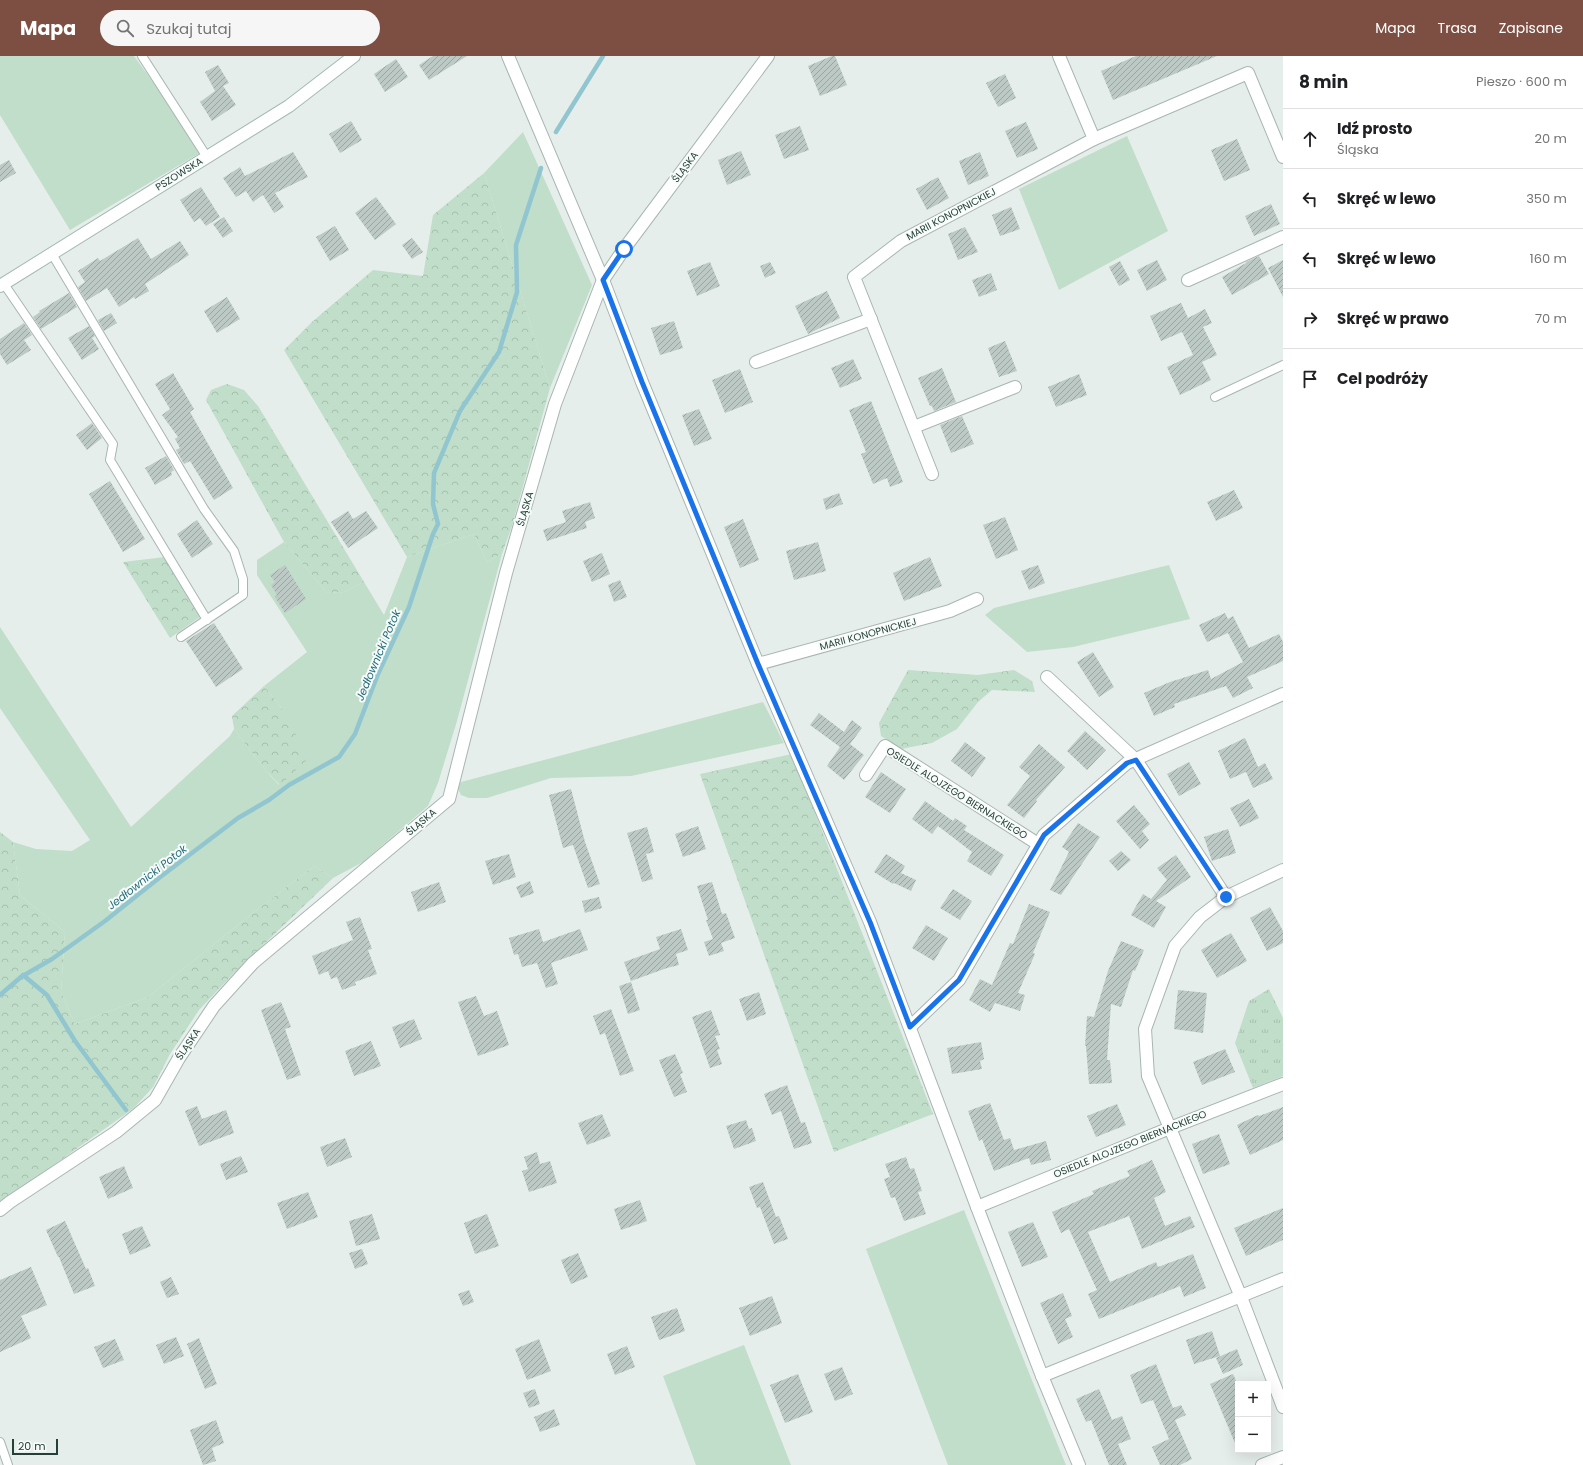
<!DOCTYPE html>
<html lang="pl">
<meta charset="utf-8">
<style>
body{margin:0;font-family:Poppins,sans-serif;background:#f6f6f6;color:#202124}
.controls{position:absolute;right:12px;bottom:12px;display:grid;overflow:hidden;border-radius:0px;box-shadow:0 4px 16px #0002}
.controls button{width:36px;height:36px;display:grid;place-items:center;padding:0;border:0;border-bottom:1px solid #e0e0e0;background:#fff;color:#202124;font:20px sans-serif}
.scale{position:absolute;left:12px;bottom:10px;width:46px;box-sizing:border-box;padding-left:4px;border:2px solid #254039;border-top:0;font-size:11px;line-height:14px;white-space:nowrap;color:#254039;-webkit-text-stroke:3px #f7fbf9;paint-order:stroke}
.stop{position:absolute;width:12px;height:12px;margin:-9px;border:3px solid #1a73e8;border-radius:50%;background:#fff}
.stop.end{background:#1a73e8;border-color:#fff;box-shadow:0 1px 4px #0008}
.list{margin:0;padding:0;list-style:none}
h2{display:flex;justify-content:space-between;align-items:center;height:52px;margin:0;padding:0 16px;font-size:17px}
h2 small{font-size:13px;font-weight:400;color:#757577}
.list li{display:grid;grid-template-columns:26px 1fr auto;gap:12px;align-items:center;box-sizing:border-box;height:60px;padding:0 16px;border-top:1px solid #e0e0e0}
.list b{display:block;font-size:15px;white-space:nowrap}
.list p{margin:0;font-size:13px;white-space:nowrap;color:#757577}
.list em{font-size:13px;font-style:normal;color:#757577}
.icon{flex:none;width:22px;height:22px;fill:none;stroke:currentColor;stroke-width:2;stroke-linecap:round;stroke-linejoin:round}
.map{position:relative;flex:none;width:1283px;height:1409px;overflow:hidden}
header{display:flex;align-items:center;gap:24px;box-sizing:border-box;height:56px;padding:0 20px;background:#7c4f42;color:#fff}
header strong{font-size:19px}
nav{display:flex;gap:22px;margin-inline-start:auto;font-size:14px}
.search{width:280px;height:36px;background:#f6f6f6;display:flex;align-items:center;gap:10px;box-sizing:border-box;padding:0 14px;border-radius:22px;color:#757577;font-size:15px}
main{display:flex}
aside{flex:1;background:#fff}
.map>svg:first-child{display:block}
.grass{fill:#c0dec9}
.forest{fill:url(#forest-crowns)}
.park{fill:url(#park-tufts)}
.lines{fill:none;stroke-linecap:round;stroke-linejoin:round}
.stream{stroke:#91c6d0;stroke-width:4.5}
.building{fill:url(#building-hatch)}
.service-casing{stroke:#a8b6b2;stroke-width:10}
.minor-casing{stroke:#a8b6b2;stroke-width:14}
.secondary-casing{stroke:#a5bab3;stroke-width:14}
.service{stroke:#fff;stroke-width:8}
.minor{stroke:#fff;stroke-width:12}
.secondary{stroke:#fff;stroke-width:12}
.route{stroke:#1a73e8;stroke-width:5}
.labels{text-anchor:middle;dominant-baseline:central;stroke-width:4;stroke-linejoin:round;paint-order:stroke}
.street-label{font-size:10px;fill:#254039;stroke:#f7fbf9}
.water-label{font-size:11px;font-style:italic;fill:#216b7b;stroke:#f7fbf9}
</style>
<header>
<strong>Mapa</strong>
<div class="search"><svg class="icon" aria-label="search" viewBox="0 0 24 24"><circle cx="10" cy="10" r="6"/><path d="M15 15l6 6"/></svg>Szukaj tutaj</div>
<nav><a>Mapa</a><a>Trasa</a><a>Zapisane</a></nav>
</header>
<main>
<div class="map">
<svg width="1283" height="1409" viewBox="0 0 1283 1409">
<defs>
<pattern id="forest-crowns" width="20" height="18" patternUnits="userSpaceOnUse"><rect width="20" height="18" fill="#c0dec9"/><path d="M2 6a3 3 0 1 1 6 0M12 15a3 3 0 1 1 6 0" fill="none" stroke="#a5c0ad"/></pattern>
<pattern id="park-tufts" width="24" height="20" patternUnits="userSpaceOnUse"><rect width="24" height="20" fill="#c0dec9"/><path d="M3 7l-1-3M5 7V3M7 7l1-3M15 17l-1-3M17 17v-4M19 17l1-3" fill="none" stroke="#a5c0ad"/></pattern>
<pattern id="building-hatch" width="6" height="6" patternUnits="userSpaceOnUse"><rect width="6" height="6" fill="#bcc9c4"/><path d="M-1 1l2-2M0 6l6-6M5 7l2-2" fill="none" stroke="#99a5a0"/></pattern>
</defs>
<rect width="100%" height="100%" fill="#e6eeeb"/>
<g class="grass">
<polygon points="0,0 134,0 203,95 70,174 0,59"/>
<polygon points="523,76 592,229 550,332 484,117"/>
<polygon points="1127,80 1168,175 1059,234 1019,133"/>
<polygon points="474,478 487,506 502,498 457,665 438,727 428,750 363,806 333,822 314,810 258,853 148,941 75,968 61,936 65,876 20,839 13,786 36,793 72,795 90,784 0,652 0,571 131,771 230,680 234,673 266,715 279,729 284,655 264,630 307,596 257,519 257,504 284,486 327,537 344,536 364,526 384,559 407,501"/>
<polygon points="1169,509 1190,563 1073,591 1027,596 985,559 994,552"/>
<polygon points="763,646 784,687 631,720 551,722 487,742 469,742 461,739 457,731 461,726"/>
<polygon points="964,1154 1063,1402 1066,1409 948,1409 866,1193"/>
<polygon points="744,1289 791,1409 696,1409 663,1320"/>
</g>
<g class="forest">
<polygon points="484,117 550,332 512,470 502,498 487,506 474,478 407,501 284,294 312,266 373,214 423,220 433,159"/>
<polygon points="227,328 244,334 258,350 364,526 344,536 327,537 284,486 206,344 211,334"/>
<polygon points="165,501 200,561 170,582 123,506"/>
<polygon points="908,614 978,619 1014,614 1032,625 1035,636 992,634 978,646 957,673 932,687 901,693 881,680 879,667"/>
<polygon points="264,630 284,655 308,703 280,729 266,715 234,673 232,660"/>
<polygon points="792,698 933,1058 834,1096 700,718"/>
<polygon points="0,776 13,786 20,839 65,876 61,936 75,968 148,941 258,853 314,810 333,822 233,918 199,954 170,998 153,1031 134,1052 0,1147"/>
</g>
<polygon class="park" points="1269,933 1283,962 1283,1020 1253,1032 1235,987 1249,945"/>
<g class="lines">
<g class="stream">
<polyline points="556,76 603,0"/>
<polyline points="23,919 47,939 75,985 126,1054"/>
<polyline points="0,939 21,921 52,903 105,865 159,822 238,762 269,744 289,729 339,701 355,678 378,618 409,551 433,478 438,468 433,448 434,417 460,355 499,296 517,236 516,189 541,112"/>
</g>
</g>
<g class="building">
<polygon points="433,0 467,0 429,24 419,9"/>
<polygon points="832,0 835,0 847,29 820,40 808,10"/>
<polygon points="1136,0 1217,0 1113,44 1101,15"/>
<polygon points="396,3 408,21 385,36 374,18"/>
<polygon points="218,9 229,27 223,30 236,49 212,65 200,46 215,35 205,16"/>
<polygon points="1005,18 1016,42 998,51 986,27"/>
<polygon points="351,65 362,84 340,97 329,78"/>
<polygon points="1026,66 1038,93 1017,102 1005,75"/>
<polygon points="800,70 809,94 784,103 775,79"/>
<polygon points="1237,83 1250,114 1224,125 1211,94"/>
<polygon points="741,95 751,119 727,129 718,104"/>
<polygon points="293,96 308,121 275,137 284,151 274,157 263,139 253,146 246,135 236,141 223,122 240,111 245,120"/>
<polygon points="980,96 989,120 968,129 959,105"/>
<polygon points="9,104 16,117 0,126 0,109"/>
<polygon points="938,121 949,142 927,154 916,133"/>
<polygon points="201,131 220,161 206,170 200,162 194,166 180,144"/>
<polygon points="376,141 396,168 375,184 355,157"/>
<polygon points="1271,148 1280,168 1254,180 1245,160"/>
<polygon points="1011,151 1020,173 1000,180 992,159"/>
<polygon points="224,161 233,175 223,182 213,168"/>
<polygon points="335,170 349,194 330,205 316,181"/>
<polygon points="965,171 978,196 958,204 948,178"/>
<polygon points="138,182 151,203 180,185 189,199 145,228 149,235 135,243 134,241 119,251 107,232 86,245 78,231 85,226 78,215 98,202 100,205"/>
<polygon points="412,182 423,196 412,203 402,189"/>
<polygon points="1259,200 1269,218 1232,239 1222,221 1246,207 1246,206"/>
<polygon points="1157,204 1167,224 1147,235 1137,214"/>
<polygon points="1283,204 1283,241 1268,212"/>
<polygon points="1120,205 1130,224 1119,230 1109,211"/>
<polygon points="710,206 720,230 697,240 687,215"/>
<polygon points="770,206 776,217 765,222 760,210"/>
<polygon points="991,217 997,234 979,241 972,224"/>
<polygon points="827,235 840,262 808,278 795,250"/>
<polygon points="69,237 77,251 41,273 33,261 40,256 39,255"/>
<polygon points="227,241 240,263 217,277 204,255"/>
<polygon points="1181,247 1188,262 1205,253 1212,267 1203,271 1217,299 1202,306 1211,324 1180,339 1167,311 1193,299 1182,276 1161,285 1150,260"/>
<polygon points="111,257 117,267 104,275 98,264"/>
<polygon points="674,265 683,292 660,299 651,272"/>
<polygon points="24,267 32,279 24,284 31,294 7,309 0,298 0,283"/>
<polygon points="89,270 95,280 92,282 99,293 82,304 68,282"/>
<polygon points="1005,285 1017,315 999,321 988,292"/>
<polygon points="853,303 862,323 840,332 831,312"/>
<polygon points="942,312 956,346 934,355 932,350 930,350 918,322"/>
<polygon points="740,313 753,346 725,357 712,324"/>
<polygon points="173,317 194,353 190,356 233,432 214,444 190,405 184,408 176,394 180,392 175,383 178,381 162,359 170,353 155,328"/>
<polygon points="1079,318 1087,339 1056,351 1048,331"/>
<polygon points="871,345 903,426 890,431 887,422 873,428 861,398 866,396 849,354"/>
<polygon points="699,353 712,383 694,390 682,359"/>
<polygon points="962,360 974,388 951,397 940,369"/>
<polygon points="92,367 102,382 87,394 76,379"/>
<polygon points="166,400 174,414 171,416 172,419 155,429 145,412"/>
<polygon points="110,425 145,483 123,496 89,438"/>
<polygon points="1234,434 1243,452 1216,465 1207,446"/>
<polygon points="839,437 843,448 826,454 823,443"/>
<polygon points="590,446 595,462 585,466 587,472 547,485 543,474 566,466 562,455"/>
<polygon points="348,455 353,463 366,455 378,472 348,492 331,466"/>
<polygon points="1005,461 1018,494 996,503 983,469"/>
<polygon points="743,463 759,504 740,512 724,471"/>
<polygon points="197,464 213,488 192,502 177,478"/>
<polygon points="818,486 826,515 794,524 786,495"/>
<polygon points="602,497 610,518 592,526 583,505"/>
<polygon points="930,501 942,530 904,545 893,517"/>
<polygon points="285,509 306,543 285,557 275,541 277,539 271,529 275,526 270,519"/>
<polygon points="1038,509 1045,527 1029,534 1021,515"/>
<polygon points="620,524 627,541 614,546 608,529"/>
<polygon points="1225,557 1228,563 1233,560 1249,592 1279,578 1283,586 1283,605 1247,621 1253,632 1233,642 1226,630 1174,648 1175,651 1154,660 1144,637 1170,626 1208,614 1211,623 1243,606 1228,577 1207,586 1199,569"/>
<polygon points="214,567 243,613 216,631 186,585"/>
<polygon points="1093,596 1114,631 1099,641 1077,606"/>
<polygon points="819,657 844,676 852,664 862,672 850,688 864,699 844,724 827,710 840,691 810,669"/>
<polygon points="1085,675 1106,694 1087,714 1067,695"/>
<polygon points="1245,682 1258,711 1265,707 1273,723 1253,732 1246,716 1230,723 1218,695"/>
<polygon points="965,686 986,702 972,721 951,705"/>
<polygon points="1039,688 1065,711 1036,744 1037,745 1024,762 1007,749 1030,720 1019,711"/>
<polygon points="1189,706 1201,728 1179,740 1167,718"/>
<polygon points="881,716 906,733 890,757 865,741"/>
<polygon points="571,733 585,786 600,828 588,832 573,789 563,792 549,739"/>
<polygon points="1249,743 1259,762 1240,771 1230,752"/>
<polygon points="925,745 953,765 955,762 967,770 964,774 1004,799 991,820 967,805 972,796 938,770 932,778 912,763"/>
<polygon points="1134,749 1150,768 1142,775 1149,784 1140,793 1116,765"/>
<polygon points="1078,767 1100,781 1061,839 1050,834 1069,796 1062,791"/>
<polygon points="698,770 706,793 683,801 675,778"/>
<polygon points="647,771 654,796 646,798 653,823 642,826 627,777"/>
<polygon points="1228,773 1236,797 1212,805 1204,781"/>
<polygon points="1121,795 1131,804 1118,815 1109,805"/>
<polygon points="509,798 516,821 493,829 485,805"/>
<polygon points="886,798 905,810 901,817 916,824 911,835 894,827 893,828 874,816"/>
<polygon points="1176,799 1191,821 1156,845 1166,851 1154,872 1131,859 1143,838 1151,843 1167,824 1157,812"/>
<polygon points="530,825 534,837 521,842 516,831"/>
<polygon points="439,826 446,846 418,856 411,836"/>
<polygon points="712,826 722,858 726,857 735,882 721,887 724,895 709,900 704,886 713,883 706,864 708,864 697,830"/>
<polygon points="953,833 972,845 960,864 940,852"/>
<polygon points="599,841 602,852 585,857 582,845"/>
<polygon points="1029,848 1050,856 1033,897 1035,898 1018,937 1025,939 1020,955 995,947 990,956 969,944 980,923 992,929 1010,887 1013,888"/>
<polygon points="1270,851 1283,875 1283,887 1267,895 1250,862"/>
<polygon points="360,861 372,893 368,894 377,918 355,926 356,929 342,934 337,921 331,923 328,915 319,919 312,900 353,884 346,866"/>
<polygon points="926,869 948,882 934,905 912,892"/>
<polygon points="539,873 543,886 580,873 588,894 551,907 558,928 546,932 537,907 522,911 518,898 514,899 509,882"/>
<polygon points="681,873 688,894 676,898 679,909 667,912 631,925 624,906 660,893 656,881"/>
<polygon points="1231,877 1247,905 1217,922 1201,894"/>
<polygon points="1121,885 1144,894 1135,915 1133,914 1121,951 1111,948 1107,1004 1110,1004 1112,1027 1089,1028 1086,990 1085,990 1087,960 1094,961 1108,915"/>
<polygon points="631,926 640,954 628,958 619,930"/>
<polygon points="1178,934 1207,937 1203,977 1174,973"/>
<polygon points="759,936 766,958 747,965 739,943"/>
<polygon points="476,940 484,960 497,955 509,989 478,1000 458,946"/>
<polygon points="281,946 291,971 285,973 301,1019 287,1024 261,954"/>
<polygon points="611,953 634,1015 620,1020 605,977 600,979 593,960"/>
<polygon points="711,954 720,979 715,980 720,993 717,994 722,1008 710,1012 692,961"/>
<polygon points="414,963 422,983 400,992 392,971"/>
<polygon points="371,985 381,1010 354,1020 345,995"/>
<polygon points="981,986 984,1003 980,1005 982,1013 952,1018 947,992"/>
<polygon points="1225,993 1235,1016 1202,1029 1193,1006"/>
<polygon points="675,998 683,1017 680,1018 687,1036 674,1041 659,1004"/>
<polygon points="787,1029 801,1067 805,1066 812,1087 794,1093 781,1055 772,1059 764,1038"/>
<polygon points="990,1047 1004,1084 1010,1082 1014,1094 1046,1085 1051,1104 1031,1109 1029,1102 994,1115 982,1083 979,1085 968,1055"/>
<polygon points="1117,1048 1126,1069 1096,1081 1087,1060"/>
<polygon points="197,1050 202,1063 226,1054 234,1077 199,1090 185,1055"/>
<polygon points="1283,1051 1283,1084 1250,1099 1237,1069 1258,1059 1259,1060"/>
<polygon points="602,1058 611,1080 587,1089 578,1067"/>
<polygon points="746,1064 749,1073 752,1072 756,1085 734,1093 726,1070"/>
<polygon points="1219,1078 1230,1108 1203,1118 1192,1088"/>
<polygon points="345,1082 352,1101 327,1111 320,1091"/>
<polygon points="537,1096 540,1108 550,1105 557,1127 529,1136 522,1115 528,1113 524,1101"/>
<polygon points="241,1100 248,1116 226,1124 220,1108"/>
<polygon points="906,1101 910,1113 914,1112 922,1135 918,1136 926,1158 904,1165 895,1141 891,1142 884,1123 890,1121 885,1108"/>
<polygon points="1152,1104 1166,1136 1154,1142 1165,1170 1190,1160 1195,1171 1142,1193 1129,1160 1088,1176 1110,1226 1156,1206 1158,1211 1193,1198 1206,1232 1184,1241 1180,1230 1099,1263 1088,1238 1097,1234 1069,1173 1061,1177 1052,1156 1094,1138 1092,1135 1130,1120 1127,1115"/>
<polygon points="124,1110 133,1132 108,1143 99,1121"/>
<polygon points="763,1126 776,1161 779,1160 788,1183 774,1188 760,1151 757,1152 749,1131"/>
<polygon points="308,1136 318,1161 287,1173 277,1147"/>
<polygon points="640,1144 647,1165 621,1174 614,1153"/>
<polygon points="1283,1152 1283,1184 1246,1200 1234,1172"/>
<polygon points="372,1158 380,1183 356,1190 349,1165"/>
<polygon points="487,1158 499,1190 475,1198 464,1167"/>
<polygon points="65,1165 86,1213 88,1212 95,1230 74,1238 59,1201 58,1201 46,1174"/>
<polygon points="1033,1166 1048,1201 1022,1211 1008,1176"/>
<polygon points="142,1170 151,1190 130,1199 122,1178"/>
<polygon points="362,1193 368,1208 355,1213 349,1197"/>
<polygon points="578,1197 588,1221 571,1228 561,1204"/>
<polygon points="31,1211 47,1249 21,1260 31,1282 0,1296 0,1224"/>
<polygon points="171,1221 179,1238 167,1242 160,1226"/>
<polygon points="469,1234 474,1246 463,1250 458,1238"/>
<polygon points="1063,1237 1072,1260 1065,1263 1073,1281 1058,1288 1040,1247"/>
<polygon points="772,1240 782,1267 750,1280 739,1252"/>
<polygon points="677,1252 685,1275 659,1284 651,1261"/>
<polygon points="1212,1275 1220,1300 1194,1308 1186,1284"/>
<polygon points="176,1281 184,1300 164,1308 156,1289"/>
<polygon points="199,1282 217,1328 205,1333 187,1288"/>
<polygon points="115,1283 124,1304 103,1312 94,1291"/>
<polygon points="539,1283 551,1315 527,1324 515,1293"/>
<polygon points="627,1290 635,1311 615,1319 607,1298"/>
<polygon points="1237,1293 1243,1309 1223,1318 1216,1302"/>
<polygon points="1156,1308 1173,1352 1181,1349 1186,1359 1175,1364 1192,1403 1180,1409 1160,1409 1152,1391 1169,1383 1153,1344 1141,1348 1130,1319"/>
<polygon points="842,1311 853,1338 835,1345 824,1318"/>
<polygon points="798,1318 813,1356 785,1367 770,1329"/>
<polygon points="1233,1318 1238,1329 1238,1394 1210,1328"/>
<polygon points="535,1333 540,1348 529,1352 523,1337"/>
<polygon points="1099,1333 1112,1364 1122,1360 1131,1383 1118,1388 1127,1409 1109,1409 1091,1364 1086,1366 1076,1343"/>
<polygon points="554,1353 560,1369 540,1376 534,1361"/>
<polygon points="216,1364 224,1387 212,1392 216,1405 203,1409 190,1374"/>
</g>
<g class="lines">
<g class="service-casing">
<g id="service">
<polyline points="142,0 207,101"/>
<polyline points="52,198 204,453 234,495 243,523 243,539 181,581"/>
<polyline points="4,228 113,388 110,404 207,564"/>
<polyline points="1215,341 1283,309"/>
<polyline points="0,1386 8,1409"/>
</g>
</g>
<g class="minor-casing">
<g id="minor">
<polyline points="508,0 603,224 642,326 758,608 870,866 977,1151 1042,1320 1079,1409"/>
<polyline points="1094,83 1248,17 1283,101"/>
<polyline points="1188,224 1283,181"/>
<polyline points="756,306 871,263"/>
<polyline points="914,371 1015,331"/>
<polyline points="932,418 854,221 901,185 1094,83 1059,0"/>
<polyline points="758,608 950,555 977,543"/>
<polyline points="1047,621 1136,704 1226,841"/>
<polyline points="866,719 885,690 1038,788"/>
<polyline points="1283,814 1226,841 1200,861 1175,890 1145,973 1148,1020 1241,1241 1283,1351"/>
<polyline points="910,971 959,924 1044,779 1127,707 1283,638"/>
<polyline points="977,1151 1170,1072 1283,1028"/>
<polyline points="0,1154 10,1146 116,1076 155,1044 179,1002 214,950 253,907 449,743 506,517 555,348 603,224 624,193 768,0"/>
<polyline points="1042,1320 1283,1223"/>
<polyline points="1262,1409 1283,1401"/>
</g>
</g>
<g class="secondary-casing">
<polyline id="secondary" points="0,230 289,50 354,0"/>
</g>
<use href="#service" class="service"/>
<use href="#minor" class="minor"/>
<use href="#secondary" class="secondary"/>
</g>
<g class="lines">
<polyline class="route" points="624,193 603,224 642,326 758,608 870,866 910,971 959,924 1044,779 1127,707 1136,704 1226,841"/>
</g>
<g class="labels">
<g class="street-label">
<text transform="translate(685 111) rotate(-53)">ŚLĄSKA</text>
<text transform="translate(179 118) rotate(-32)">PSZOWSKA</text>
<text transform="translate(951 158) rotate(-28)">MARII KONOPNICKIEJ</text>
<text transform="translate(525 453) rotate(-74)">ŚLĄSKA</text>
<text transform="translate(868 578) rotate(-15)">MARII KONOPNICKIEJ</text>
<text transform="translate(957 737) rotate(32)">OSIEDLE ALOJZEGO BIERNACKIEGO</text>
<text transform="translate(421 766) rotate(-40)">ŚLĄSKA</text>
<text transform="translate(188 988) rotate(-56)">ŚLĄSKA</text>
<text transform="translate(1130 1088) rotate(-22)">OSIEDLE ALOJZEGO BIERNACKIEGO</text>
</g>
<g class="water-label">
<text transform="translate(378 599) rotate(-67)">Jedłownicki Potok</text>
<text transform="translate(147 821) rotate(-38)">Jedłownicki Potok</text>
</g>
</g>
</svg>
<div class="controls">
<button>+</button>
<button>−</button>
</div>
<div class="scale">20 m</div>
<div class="stop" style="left:624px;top:193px"></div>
<div class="stop end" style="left:1226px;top:841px"></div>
</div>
<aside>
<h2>8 min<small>Pieszo · 600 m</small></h2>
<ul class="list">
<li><svg class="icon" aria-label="ahead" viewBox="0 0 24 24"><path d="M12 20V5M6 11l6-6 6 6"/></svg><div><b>Idź prosto</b><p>Śląska</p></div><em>20 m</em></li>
<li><svg class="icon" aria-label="left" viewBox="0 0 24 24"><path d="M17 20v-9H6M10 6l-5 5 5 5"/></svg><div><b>Skręć w lewo</b></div><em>350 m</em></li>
<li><svg class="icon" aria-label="left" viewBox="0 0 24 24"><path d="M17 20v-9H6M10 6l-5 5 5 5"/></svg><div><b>Skręć w lewo</b></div><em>160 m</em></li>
<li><svg class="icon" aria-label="right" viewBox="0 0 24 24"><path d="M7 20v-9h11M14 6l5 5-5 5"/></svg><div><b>Skręć w prawo</b></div><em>70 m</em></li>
<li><svg class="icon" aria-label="arrive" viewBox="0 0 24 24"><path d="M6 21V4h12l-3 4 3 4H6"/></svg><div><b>Cel podróży</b></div></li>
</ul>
</aside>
</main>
